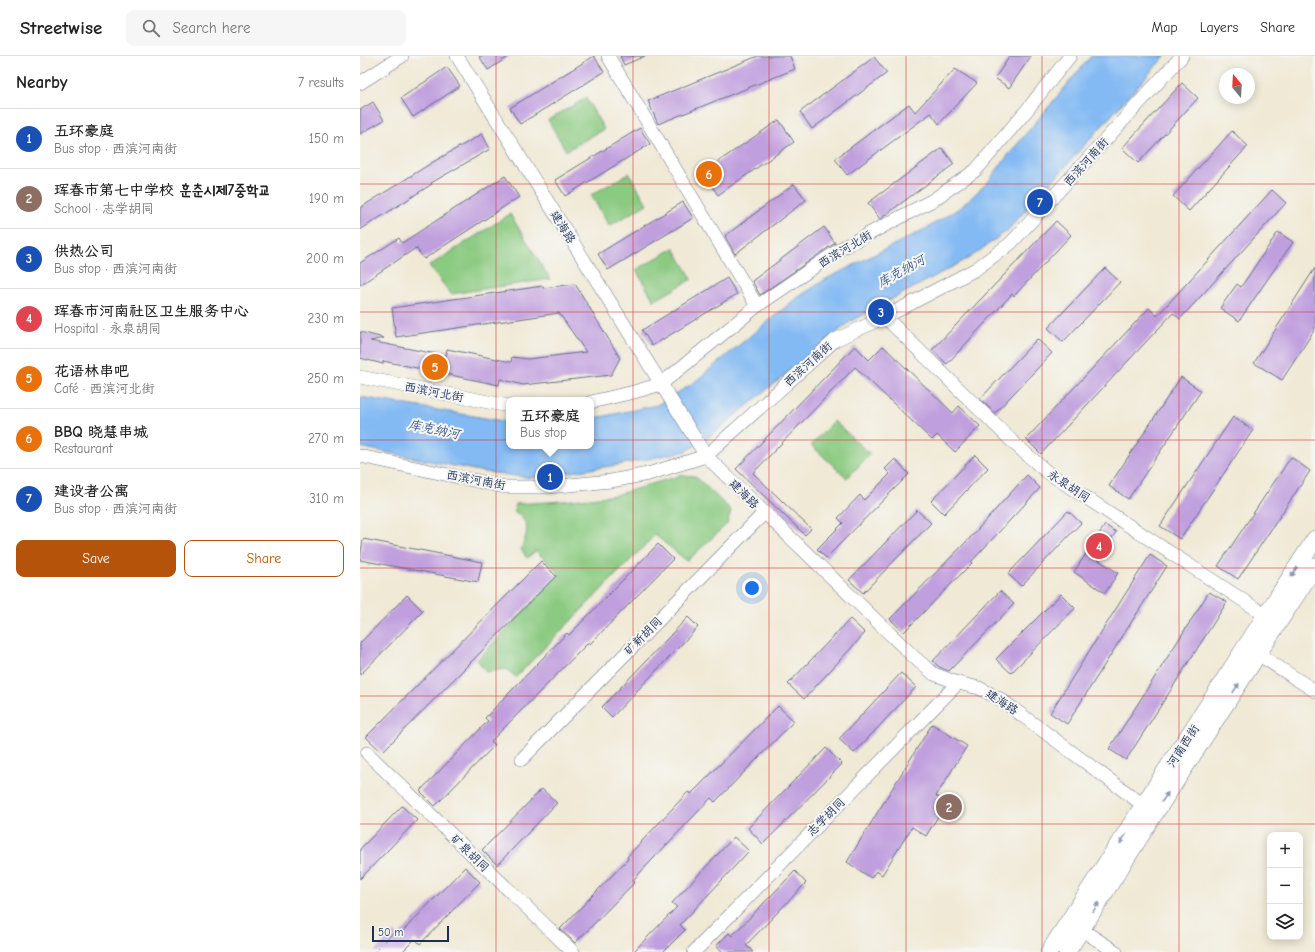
<!DOCTYPE html>
<meta charset="utf-8">
<style>
body{margin:0;font-family:"Comic Neue","LXGW WenKai TC","Poor Story",sans-serif;background:#f6f6f6;color:#222}
.controls{position:absolute;right:12px;bottom:12px;display:grid;overflow:hidden;border-radius:8px;box-shadow:0 2px 10px #0003}
.controls button{width:36px;height:36px;display:grid;place-items:center;padding:0;border:0;border-bottom:1px solid #e0e0e0;background:#fff;color:#222;font:20px sans-serif}
.compass{position:absolute;left:859px;top:12px;width:36px;height:36px;border-radius:50%;background:#fff;box-shadow:0 2px 10px #0003;rotate:342deg}
.scale{position:absolute;left:12px;bottom:10px;width:77px;box-sizing:border-box;padding-left:4px;border:2px solid #1b2f5e;border-top:0;font-size:11px;line-height:14px;white-space:nowrap;color:#1b2f5e;-webkit-text-stroke:3px #f6f6f2;paint-order:stroke}
.you{position:absolute;left:392px;top:532px;width:14px;height:14px;margin:-10px;border:3px solid #fff;border-radius:50%;background:#1a73e8;box-shadow:0 0 0 6px #1a73e833}
.badge{display:grid;place-items:center;width:26px;height:26px;border-radius:50%;background:#b45309;color:#fff;font-size:13px;font-weight:700}
.pin{position:absolute;translate:-50% -50%;border:2px solid #fff;box-shadow:0 1px 4px #0006}
.popup{position:absolute;left:146px;top:341px;width:88px;height:52px;box-sizing:border-box;display:grid;place-content:center;border-radius:8px;background:#fff;filter:drop-shadow(0 1px 3px #0005);font-size:13px;white-space:nowrap;color:#767676}
.popup b{font-size:15px;color:#222}
.popup::after{content:'';position:absolute;left:50%;top:100%;margin-left:-8px;border:8px solid transparent;border-top-color:#fff}
.list{margin:0;padding:0;list-style:none}
h2{display:flex;justify-content:space-between;align-items:center;height:52px;margin:0;padding:0 16px;font-size:17px}
h2 small{font-size:13px;font-weight:400;color:#767676}
.list li{display:grid;grid-template-columns:26px 1fr auto;gap:12px;align-items:center;box-sizing:border-box;height:60px;padding:0 16px;border-top:1px solid #e0e0e0}
.list b{display:block;font-size:15px;white-space:nowrap}
.list p{margin:0;font-size:13px;white-space:nowrap;color:#767676}
.list em{font-size:13px;font-style:normal;color:#767676}
.actions{display:flex;gap:8px;padding:12px 16px}
.actions a{flex:1;padding:9px 0;border:1px solid #b45309;border-radius:8px;text-align:center;font-size:14px;color:#b45309}
.actions .main{background:#b45309;color:#fff}
.icon{flex:none;width:22px;height:22px;fill:none;stroke:currentColor;stroke-width:2;stroke-linecap:round;stroke-linejoin:round}
.map{position:relative;flex:none;width:955px;height:896px;overflow:hidden}
header{display:flex;align-items:center;gap:24px;box-sizing:border-box;height:56px;padding:0 20px;background:#fff;border-bottom:1px solid #e0e0e0}
header strong{font-size:19px}
nav{display:flex;gap:22px;margin-inline-start:auto;font-size:14px}
.search{width:280px;height:36px;background:#f6f6f6;display:flex;align-items:center;gap:10px;box-sizing:border-box;padding:0 14px;border-radius:8px;color:#767676;font-size:15px}
main{display:flex}
aside{flex:1;background:#fff}
.map>svg:first-child{display:block}
.green{fill:#8bca81;stroke:#537c70}
.water{fill:#83baf3;stroke:#4f74a8}
.building{fill:#c09fde}
.lines{fill:none;stroke-linecap:round;stroke-linejoin:round}
.minor-casing{stroke:#667088;stroke-width:14}
.major-casing{stroke:#667088;stroke-width:18}
.minor{stroke:#fff;stroke-width:13}
.major{stroke:#fff;stroke-width:17}
.oneway{fill:#8d97ae}
.grid{fill:none;stroke:#d62828;stroke-width:1;stroke-opacity:0.55}
.labels{text-anchor:middle;dominant-baseline:central;stroke-width:4;stroke-linejoin:round;paint-order:stroke}
.street-label{font-size:12px;fill:#1b2f5e;stroke:#f6f6f2}
.water-label{font-size:13px;font-style:italic;fill:#3a598b;stroke:#f6f6f2}
</style>
<header>
<strong>Streetwise</strong>
<div class="search"><svg class="icon" aria-label="search" viewBox="0 0 24 24"><circle cx="10" cy="10" r="6"/><path d="M15 15l6 6"/></svg>Search here</div>
<nav><a>Map</a><a>Layers</a><a>Share</a></nav>
</header>
<main>
<aside>
<h2>Nearby<small>7 results</small></h2>
<ul class="list">
<li><span class="badge" style="background:#1a4fb4">1</span><div><b>五环豪庭</b><p>Bus stop · 西滨河南街</p></div><em>150 m</em></li>
<li><span class="badge" style="background:#8d6e63">2</span><div><b>珲春市第七中学校 훈춘시제7중학교</b><p>School · 志学胡同</p></div><em>190 m</em></li>
<li><span class="badge" style="background:#1a4fb4">3</span><div><b>供热公司</b><p>Bus stop · 西滨河南街</p></div><em>200 m</em></li>
<li><span class="badge" style="background:#e0444e">4</span><div><b>珲春市河南社区卫生服务中心</b><p>Hospital · 永泉胡同</p></div><em>230 m</em></li>
<li><span class="badge" style="background:#e8710a">5</span><div><b>花语林串吧</b><p>Café · 西滨河北街</p></div><em>250 m</em></li>
<li><span class="badge" style="background:#e8710a">6</span><div><b>BBQ 晓慧串城</b><p>Restaurant</p></div><em>270 m</em></li>
<li><span class="badge" style="background:#1a4fb4">7</span><div><b>建设者公寓</b><p>Bus stop · 西滨河南街</p></div><em>310 m</em></li>
</ul>
<div class="actions"><a class="main">Save</a><a>Share</a></div>
</aside>
<div class="map">
<svg width="955" height="896" viewBox="0 0 955 896">
<rect width="100%" height="100%" fill="#f6f6f2"/>
<filter id="ink" filterUnits="userSpaceOnUse"><feTurbulence type="fractalNoise" baseFrequency=".025" numOctaves="2"/><feDisplacementMap in="SourceGraphic" scale="8" xChannelSelector="R" yChannelSelector="G"/><feConvolveMatrix kernelMatrix="1 2 1 2 8 2 1 2 1" color-interpolation-filters="sRGB"/></filter>
<filter id="wash" filterUnits="userSpaceOnUse"><feTurbulence type="fractalNoise" baseFrequency=".012" numOctaves="4" result="noise"/><feDisplacementMap in="SourceGraphic" scale="16" xChannelSelector="R" yChannelSelector="G"/><feGaussianBlur stdDeviation="0.9" result="paint"/><feColorMatrix in="noise" values="0 0 0 0 0 0 0 0 0 0 0 0 0 0 0 0 0 1.4 0 .05"/><feComposite in="paint" operator="in"/></filter>
<g filter="url(#wash)">
<rect width="100%" height="100%" fill="#f0e9d5"/>
<g class="green">
<polygon points="226,42 244,73 206,95 188,64"/>
<polygon points="269,117 287,148 249,170 231,139"/>
<polygon points="150,158 190,223 91,238 69,210"/>
<polygon points="314,192 332,223 294,245 276,214"/>
<polygon points="474,365 510,398 487,422 451,389"/>
<path d="M321,419l14,1 36,34 -4,14 -40,37 -32,-26 -139,142 -10,-8 -20,3 -9,-12 83,-86 -24,-23 -9,7 -6,-9c7,-17 10,-26 -7,-38l2,-7 46,-3 54,-6z"/>
</g>
<polygon class="water" points="731,0 805,0 648,174 611,201 491,265 349,381 326,395 258,409 171,422 119,415 0,391 0,341 149,366 149,390 231,390 231,363 297,349 332,328 434,244 466,223 567,172 601,151 628,126 645,103"/>
<g id="blocks">
<g class="building">
<polygon points="119,0 150,0 128,14"/>
<polygon points="234,0 244,16 160,68 150,52"/>
<polygon points="260,0 285,0 264,9"/>
<polygon points="398,0 430,0 435,13 298,68 288,45"/>
<polygon points="650,0 671,0 649,32 635,22"/>
<polygon points="514,1 527,17 452,73 440,56"/>
<polygon points="87,11 100,30 53,61 41,42"/>
<polygon points="595,13 617,27 579,68 571,57 487,119 475,103 549,48 555,56"/>
<polygon points="822,27 838,42 778,107 762,92"/>
<polygon points="13,46 24,64 0,78 0,54"/>
<polygon points="419,64 434,86 358,139 343,116"/>
<polygon points="280,72 290,88 205,140 195,124"/>
<polygon points="872,75 888,90 829,155 813,140"/>
<polygon points="122,78 130,93 71,127 72,128 0,174 0,152 73,106"/>
<polygon points="582,92 594,108 520,163 508,147"/>
<polygon points="145,120 159,141 64,203 56,192 0,229 0,207 39,182 42,187"/>
<polygon points="434,128 446,144 375,198 365,180"/>
<polygon points="912,134 926,147 820,263 813,257 681,398 666,383 789,252 797,260"/>
<polygon points="323,146 333,162 248,214 238,198"/>
<polygon points="696,165 711,179 654,240 652,238 587,308 572,294"/>
<polygon points="464,171 475,187 400,239 392,225"/>
<polygon points="918,176 933,186 879,265 860,252 877,228 881,231"/>
<polygon points="745,212 760,226 703,286 688,272"/>
<polygon points="955,212 955,273 922,324 894,307"/>
<polygon points="367,222 377,238 292,290 282,274"/>
<polygon points="215,228 260,302 251,319 163,329 140,323 139,329 23,305 23,308 0,302 0,276 24,282 10,285 86,300 87,293 151,306 152,301 168,303 226,296 199,257 36,281 32,252 183,230 183,232"/>
<polygon points="677,283 692,297 635,357 620,343"/>
<polygon points="495,290 509,304 523,290 593,357 599,350 620,370 595,396 577,379 572,384 495,311 393,417 451,473 445,479 376,413"/>
<polygon points="821,321 841,335 768,443 749,430"/>
<polygon points="873,361 893,374 820,483 800,470"/>
<polygon points="615,399 628,412 584,458 571,445"/>
<polygon points="931,401 950,415 878,523 858,510"/>
<polygon points="535,403 549,418 466,502 457,493 483,467 478,462 500,439 504,444 530,418 525,413"/>
<polygon points="667,419 680,432 611,506 612,507 544,576 530,563 609,483"/>
<polygon points="557,454 571,467 503,537 489,524"/>
<polygon points="708,455 721,467 661,530 648,518"/>
<polygon points="745,469 756,476 737,503 758,517 745,537 714,516"/>
<polygon points="3,483 122,506 118,526 0,504"/>
<polygon points="298,488 313,503 230,588 229,586 131,685 135,689 75,750 60,735 128,665 125,662 207,577 209,579"/>
<polygon points="790,499 807,510 707,668 690,657"/>
<polygon points="181,505 196,520 22,696 6,681"/>
<polygon points="640,535 654,548 589,615 579,611 573,605"/>
<polygon points="849,536 867,546 766,704 749,693"/>
<polygon points="701,538 715,552 651,617 636,603"/>
<polygon points="47,539 63,555 0,619 0,587"/>
<polygon points="328,561 338,571 252,661 242,651"/>
<polygon points="490,563 505,577 444,643 428,628"/>
<polygon points="541,617 556,631 494,697 479,683"/>
<polygon points="418,650 434,665 355,746 351,742 273,824 275,826 215,887 200,873 268,803 267,801 328,736 331,738"/>
<polygon points="572,668 607,690 576,740 587,746 566,780 552,771 522,819 516,815 511,822 487,806"/>
<polygon points="466,692 482,708 403,788 388,772"/>
<polygon points="182,733 197,747 137,809 122,794"/>
<polygon points="42,750 57,764 0,823 0,793"/>
<polygon points="374,781 389,795 320,869 325,874 303,896 273,896 317,851 312,847"/>
<polygon points="105,811 120,826 60,888 55,883 42,896 14,896 34,876 38,880"/>
<polygon points="435,815 446,827 386,889 393,896 363,896 356,890 369,877 372,880"/>
</g>
</g>
</g>
<g filter="url(#ink)">
<use href="#blocks" fill-opacity="0" stroke="#667088" stroke-width="1"/>
<g class="lines">
<g class="minor-casing">
<g id="minor">
<polyline points="97,0 346,400 555,602 574,618 598,627 619,632 640,643 790,754"/>
<polyline points="248,0 397,250"/>
<polyline points="0,27 42,0"/>
<polyline points="525,261 656,389 687,416 913,564"/>
<polyline points="0,321 149,350"/>
<polyline points="231,346 274,336 301,328 397,250 482,192 573,144 616,114 667,54 710,0"/>
<polyline points="0,400 145,431 188,431 251,425 288,418 346,400 475,284 525,261 616,213 651,187 822,0"/>
<polyline points="898,598 955,635"/>
<polyline points="7,697 213,896"/>
<polyline points="162,703 404,457"/>
<polyline points="722,874 756,896"/>
<polyline points="334,896 598,627"/>
</g>
</g>
<g class="major-casing">
<g id="major">
<polyline points="689,896 955,483"/>
<polyline points="707,896 795,757 955,510"/>
</g>
</g>
<use href="#minor" class="minor"/>
<use href="#major" class="major"/>
</g>
<defs><path id="oneway-solid" d="M-6-.8H1V-3.2L6.5 0L1 3.2V.8H-6Z"/></defs>
<g class="oneway">
<use href="#oneway-solid" transform="translate(934 516) rotate(123)"/>
<use href="#oneway-solid" transform="translate(876 632) rotate(-57)"/>
<use href="#oneway-solid" transform="translate(805 741) rotate(-57)"/>
<use href="#oneway-solid" transform="translate(763 783) rotate(123)"/>
<use href="#oneway-solid" transform="translate(736 851) rotate(-58)"/>
</g>
</g>
<path class="grid" d="M136,0v896M273,0v896M409,0v896M546,0v896M682,0v896M819,0v896M0,128h955M0,256h955M0,384h955M0,512h955M0,640h955M0,768h955"/>
<g class="labels">
<g class="street-label">
<text transform="translate(726 106) rotate(-48)">西滨河南街</text>
<text transform="translate(203 171) rotate(58)">建海路</text>
<text transform="translate(485 193) rotate(-31)">西滨河北街</text>
<text transform="translate(448 308) rotate(-42)">西滨河南街</text>
<text transform="translate(74 336) rotate(11)">西滨河北街</text>
<text transform="translate(116 424) rotate(11)">西滨河南街</text>
<text transform="translate(709 430) rotate(34)">永泉胡同</text>
<text transform="translate(384 438) rotate(45)">建海路</text>
<text transform="translate(283 580) rotate(-45)">矿新胡同</text>
<text transform="translate(642 646) rotate(33)">建海路</text>
<text transform="translate(823 690) rotate(-57)">河南西街</text>
<text transform="translate(466 761) rotate(-45)">志学胡同</text>
<text transform="translate(110 797) rotate(44)">矿泉胡同</text>
</g>
<g class="water-label">
<text transform="translate(541 215) rotate(-29)">库克纳河</text>
<text transform="translate(74 373) rotate(12)">库克纳河</text>
</g>
</g>
</svg>
<div class="controls">
<button>+</button>
<button>−</button>
<button><svg class="icon" aria-label="layers" viewBox="0 0 24 24"><path d="M12 4l9 5-9 5-9-5zM3 14l9 5 9-5"/></svg></button>
</div>
<svg class="compass" viewBox="-18 -18 36 36"><path d="M0-13l5 13h-10z" fill="#e53935"/><path d="M0 13l5-13h-10z" fill="#767676"/></svg>
<div class="scale">50 m</div>
<div class="you"></div>
<div class="pin badge" style="left:190px;top:421px;background:#1a4fb4">1</div>
<div class="popup"><b>五环豪庭</b>Bus stop</div>
<div class="pin badge" style="left:589px;top:751px;background:#8d6e63">2</div>
<div class="pin badge" style="left:521px;top:256px;background:#1a4fb4">3</div>
<div class="pin badge" style="left:739px;top:490px;background:#e0444e">4</div>
<div class="pin badge" style="left:75px;top:311px;background:#e8710a">5</div>
<div class="pin badge" style="left:349px;top:118px;background:#e8710a">6</div>
<div class="pin badge" style="left:680px;top:146px;background:#1a4fb4">7</div>
</div>
</main>
